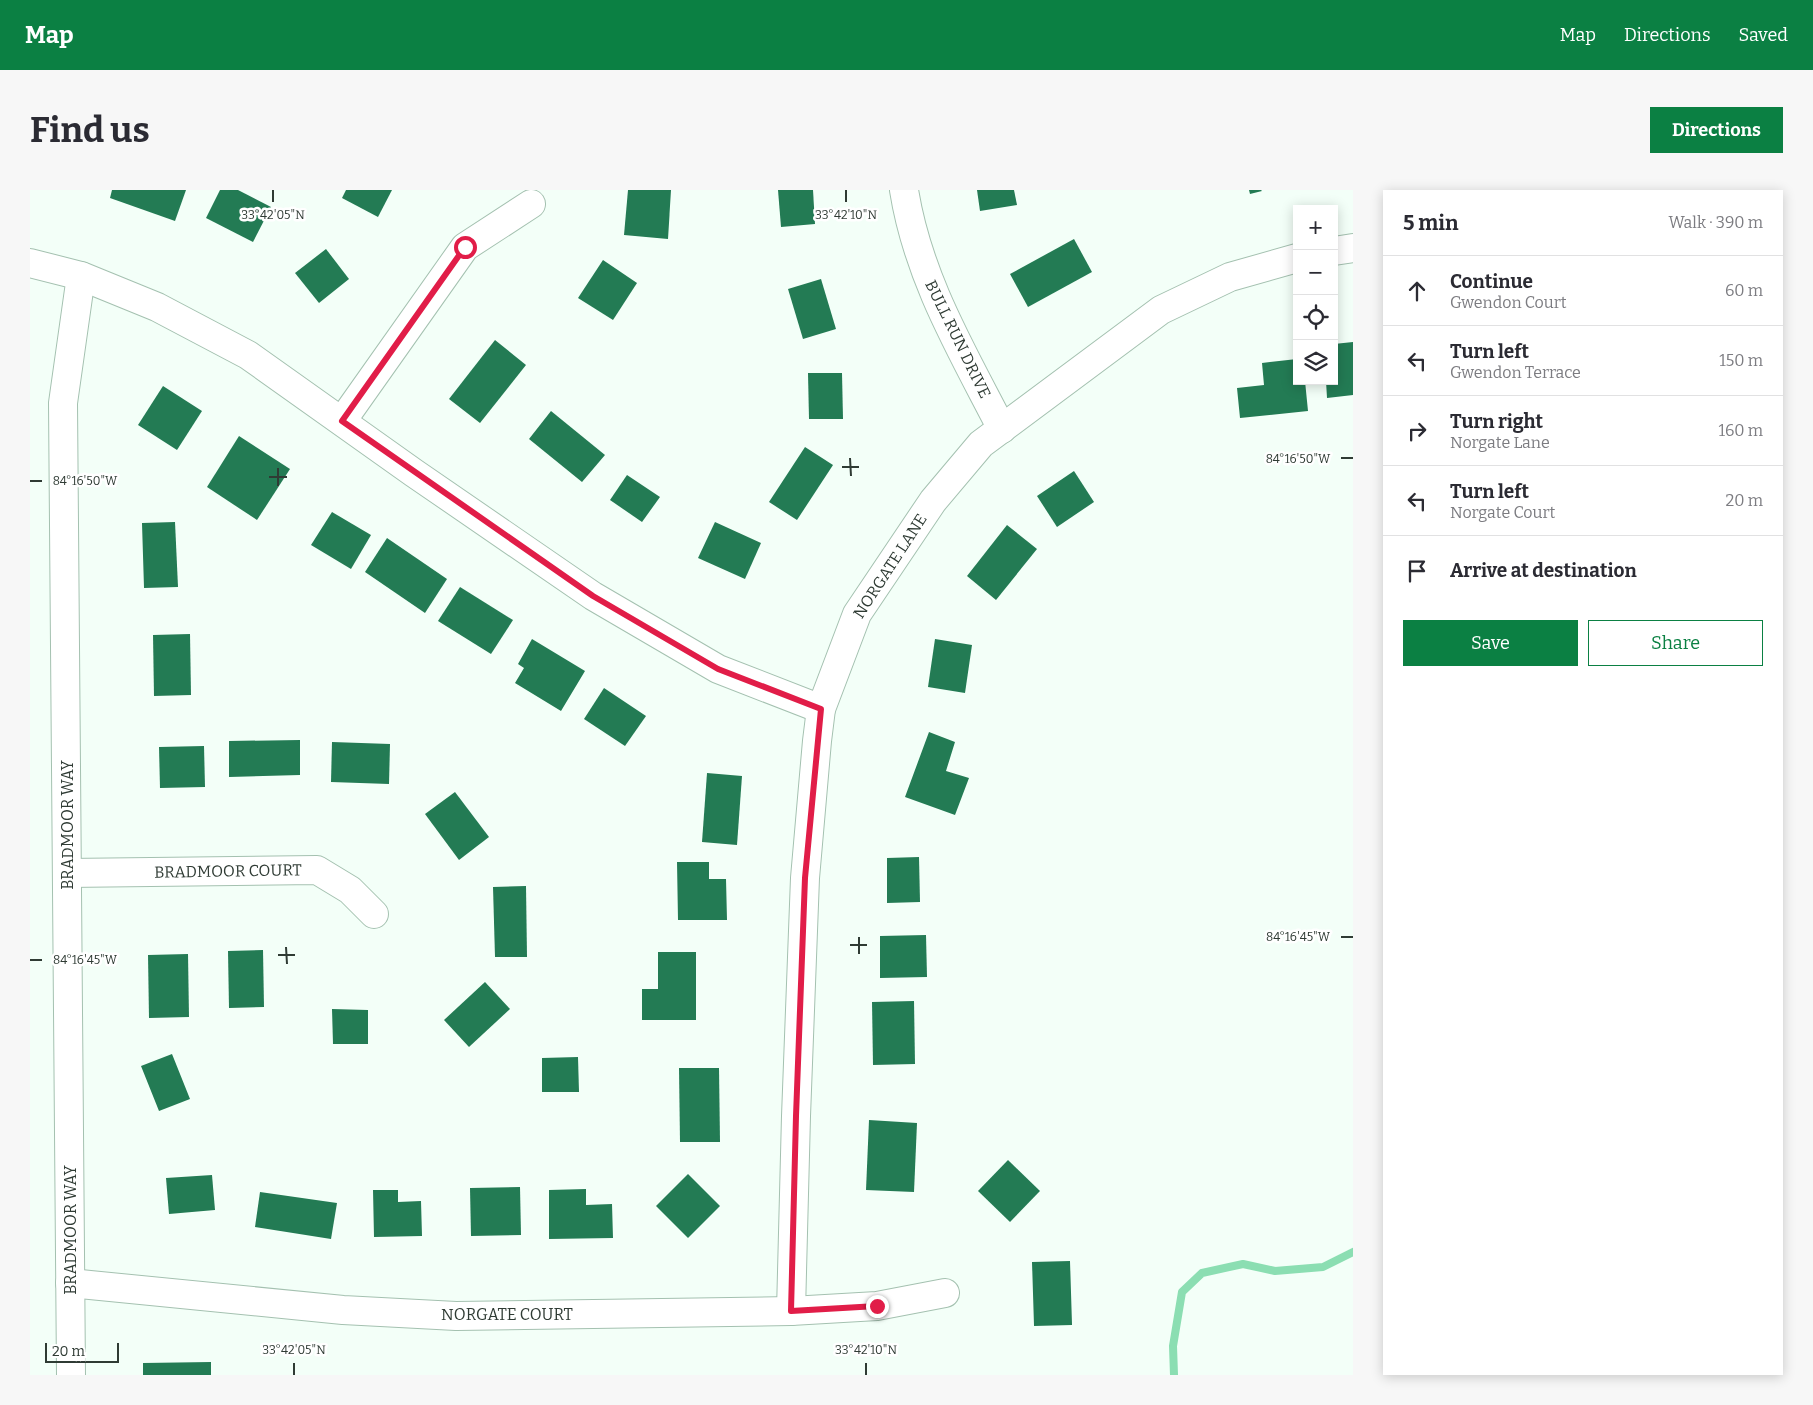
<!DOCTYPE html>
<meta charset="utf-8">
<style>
body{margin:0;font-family:Bitter,serif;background:#f7f7f7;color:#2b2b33}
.controls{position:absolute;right:15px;top:15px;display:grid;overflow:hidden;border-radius:0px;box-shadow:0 2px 12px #0003}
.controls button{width:45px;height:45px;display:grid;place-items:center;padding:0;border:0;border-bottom:1px solid #e1e1e2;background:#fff;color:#2b2b33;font:25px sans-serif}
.scale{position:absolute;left:15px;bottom:12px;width:74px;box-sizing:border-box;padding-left:5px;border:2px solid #2f3b34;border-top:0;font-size:14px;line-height:18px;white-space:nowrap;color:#2f3b34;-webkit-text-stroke:4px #fff;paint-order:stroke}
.stop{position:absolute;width:15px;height:15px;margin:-11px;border:4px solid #e11d48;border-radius:50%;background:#fff}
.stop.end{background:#e11d48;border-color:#fff;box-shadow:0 1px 5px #0008}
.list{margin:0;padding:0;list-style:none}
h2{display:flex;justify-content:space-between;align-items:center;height:65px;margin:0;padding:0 20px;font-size:21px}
h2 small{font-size:16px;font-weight:400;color:#7c7c81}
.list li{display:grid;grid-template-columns:32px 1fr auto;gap:15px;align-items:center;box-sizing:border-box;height:70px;padding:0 20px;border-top:1px solid #e1e1e2}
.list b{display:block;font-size:19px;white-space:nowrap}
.list p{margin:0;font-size:16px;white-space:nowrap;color:#7c7c81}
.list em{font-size:16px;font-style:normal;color:#7c7c81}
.actions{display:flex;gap:10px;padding:15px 20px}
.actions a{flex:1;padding:11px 0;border:1px solid #0b8043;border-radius:0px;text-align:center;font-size:18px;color:#0b8043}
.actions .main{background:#0b8043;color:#fff}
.icon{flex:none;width:28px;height:28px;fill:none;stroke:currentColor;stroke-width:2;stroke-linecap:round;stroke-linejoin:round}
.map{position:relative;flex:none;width:1323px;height:1185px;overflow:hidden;border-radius:0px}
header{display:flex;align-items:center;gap:30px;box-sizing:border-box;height:70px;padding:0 25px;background:#0b8043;color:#fff}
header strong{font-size:24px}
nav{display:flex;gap:28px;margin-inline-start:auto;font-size:18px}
.intro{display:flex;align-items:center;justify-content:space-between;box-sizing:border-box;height:120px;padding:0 30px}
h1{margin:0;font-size:35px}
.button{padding:12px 22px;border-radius:0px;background:#0b8043;color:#fff;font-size:18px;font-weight:700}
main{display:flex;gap:30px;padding:0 30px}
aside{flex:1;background:#fff;border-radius:0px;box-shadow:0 2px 12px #0003}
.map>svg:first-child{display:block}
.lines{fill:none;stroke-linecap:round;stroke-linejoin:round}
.stream{stroke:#8bdeb2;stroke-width:8}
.building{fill:#237b54}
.minor-casing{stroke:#a4c1b0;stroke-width:30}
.minor{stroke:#fff;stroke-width:28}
.route{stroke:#e11d48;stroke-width:6}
.ticks{fill:none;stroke:#2f3b34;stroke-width:2}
.labels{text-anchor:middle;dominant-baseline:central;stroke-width:5;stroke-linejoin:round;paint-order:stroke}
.street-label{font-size:16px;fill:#2f3b34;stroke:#fff}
.ticks-label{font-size:12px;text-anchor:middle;fill:#2f3b34;stroke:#fff;stroke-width:5;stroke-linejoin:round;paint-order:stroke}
</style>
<header>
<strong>Map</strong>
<nav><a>Map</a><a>Directions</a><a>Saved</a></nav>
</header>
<div class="intro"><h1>Find us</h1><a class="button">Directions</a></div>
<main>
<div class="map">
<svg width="1323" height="1185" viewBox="0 0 1323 1185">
<rect width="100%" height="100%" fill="#f3fff8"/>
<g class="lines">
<polyline class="stream" points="1144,1185 1143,1156 1152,1102 1172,1083 1213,1074 1245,1081 1293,1077 1323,1062"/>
</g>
<g class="building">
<polygon points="82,0 156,0 145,31 80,8"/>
<polygon points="190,0 208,0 241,17 223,52 176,28"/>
<polygon points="316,0 362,0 348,27 312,8"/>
<polygon points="598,0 641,0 638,49 594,45"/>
<polygon points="748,0 783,0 785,34 751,37"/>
<polygon points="947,0 984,0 987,15 950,21"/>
<polygon points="1219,0 1231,0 1232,1 1220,4"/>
<polygon points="1044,49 1062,82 998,117 980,84"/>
<polygon points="296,59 319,89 289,113 265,83"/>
<polygon points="573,70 607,93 583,130 548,108"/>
<polygon points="791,89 806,139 773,149 758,99"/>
<polygon points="465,150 496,175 450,233 419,209"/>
<polygon points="1323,152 1323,205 1297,208 1296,191 1304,191 1304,154"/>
<polygon points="1267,169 1267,191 1275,191 1278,221 1210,228 1207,198 1234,195 1232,173"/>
<polygon points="778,183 812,183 813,229 779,229"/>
<polygon points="133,196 172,221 147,260 108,235"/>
<polygon points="521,221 575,265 552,292 499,249"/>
<polygon points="209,246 260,279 227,330 177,297"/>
<polygon points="775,257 803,275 767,330 739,312"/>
<polygon points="1044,281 1064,312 1027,337 1007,306"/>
<polygon points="597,285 630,307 612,332 580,310"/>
<polygon points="302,322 341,345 321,379 281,355"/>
<polygon points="145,332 148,397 114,398 112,333"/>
<polygon points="685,332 731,353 715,389 668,368"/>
<polygon points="977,335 1007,359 966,410 937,386"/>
<polygon points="357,348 417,389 395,423 335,382"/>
<polygon points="430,397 483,430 461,464 408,431"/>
<polygon points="160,444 161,505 124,506 123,445"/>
<polygon points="502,449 555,481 531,521 485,493 494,478 488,474"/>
<polygon points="905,449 942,455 935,503 898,497"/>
<polygon points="574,498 616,526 595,556 554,529"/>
<polygon points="899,542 925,552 916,581 939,588 925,625 875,607"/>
<polygon points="270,550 270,585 199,587 199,551"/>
<polygon points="302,552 360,554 359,594 301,592"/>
<polygon points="174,556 175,597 130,598 129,557"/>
<polygon points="677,583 712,586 707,655 672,652"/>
<polygon points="425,602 459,647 429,670 395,624"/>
<polygon points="889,667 890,712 857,713 857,668"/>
<polygon points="647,672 679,672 679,689 696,689 697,730 648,730"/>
<polygon points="496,696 497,767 465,767 463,697"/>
<polygon points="896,745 897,787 850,788 850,746"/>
<polygon points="233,760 234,817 199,818 198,761"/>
<polygon points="628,762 666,762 666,830 612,830 612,799 628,799"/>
<polygon points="158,764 159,827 119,828 118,765"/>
<polygon points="455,792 480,819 439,857 414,830"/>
<polygon points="884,811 885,874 843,875 842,812"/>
<polygon points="302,819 338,820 338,854 303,854"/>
<polygon points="142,864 160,909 129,921 111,876"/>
<polygon points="548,867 549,902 512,902 512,868"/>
<polygon points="649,878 689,878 690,952 650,952"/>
<polygon points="839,930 887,933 884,1002 836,1000"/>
<polygon points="978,970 1010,1001 980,1032 948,1001"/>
<polygon points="658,984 690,1016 658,1048 626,1016"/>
<polygon points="182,985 185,1020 139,1024 136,988"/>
<polygon points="490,997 491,1045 441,1046 440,998"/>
<polygon points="556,999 556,1015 582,1014 583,1048 519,1049 519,1000"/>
<polygon points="343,1000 368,1000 368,1012 391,1011 392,1046 344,1047"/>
<polygon points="230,1002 307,1013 301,1049 225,1037"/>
<polygon points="1040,1071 1042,1135 1004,1136 1002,1072"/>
<polygon points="181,1172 181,1185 113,1185 113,1173"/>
</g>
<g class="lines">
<g class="minor-casing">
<g id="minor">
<path d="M874,0c14,88 58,161 98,239"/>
<polyline points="1304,61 1323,58"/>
<polyline points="0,73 51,86 127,117 218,165 384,283 563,406 688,479 791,519"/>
<polyline points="312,231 435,57 501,14"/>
<polyline points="37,683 287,680 320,700 344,724"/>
<polyline points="40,1093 313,1120 426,1126 761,1121 847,1116 915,1103"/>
<polyline points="761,1121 766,926 775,688 787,551 791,519 827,424 903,311 951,254 1131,120 1200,87 1267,68"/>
<polyline points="41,1185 33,213 51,86"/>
</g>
</g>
<use href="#minor" class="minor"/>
</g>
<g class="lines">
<polyline class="route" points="435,57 312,231 563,406 688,479 791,519 775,688 766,926 761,1121 847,1116"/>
</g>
<path class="ticks" d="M243,0v12M816,0v12M820,268l1,18M1311,268h12M812,277h17M248,278v18M239,287h18M0,291h12M829,747v17M1311,747h12M820,755h17M256,757l1,17M248,765h17M0,770h12M264,1173v12M836,1173v12"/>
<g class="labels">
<g class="street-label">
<text transform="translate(928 149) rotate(64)">BULL RUN DRIVE</text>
<text transform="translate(860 376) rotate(-57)">NORGATE LANE</text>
<text transform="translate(37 635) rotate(-90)">BRADMOOR WAY</text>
<text transform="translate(198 681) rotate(-1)">BRADMOOR COURT</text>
<text transform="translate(40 1040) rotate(-90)">BRADMOOR WAY</text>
<text x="477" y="1124">NORGATE COURT</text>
</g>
</g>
<g class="ticks-label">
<text x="243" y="29">33°42'05"N</text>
<text x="816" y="29">33°42'10"N</text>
<text x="1268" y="273">84°16'50"W</text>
<text x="55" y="295">84°16'50"W</text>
<text x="1268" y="751">84°16'45"W</text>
<text x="55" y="774">84°16'45"W</text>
<text x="264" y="1164">33°42'05"N</text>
<text x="836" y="1164">33°42'10"N</text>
</g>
</svg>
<div class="controls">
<button>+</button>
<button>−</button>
<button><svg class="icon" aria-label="locate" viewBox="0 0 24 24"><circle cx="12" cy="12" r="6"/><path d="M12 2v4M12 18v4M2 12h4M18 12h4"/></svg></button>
<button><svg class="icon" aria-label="layers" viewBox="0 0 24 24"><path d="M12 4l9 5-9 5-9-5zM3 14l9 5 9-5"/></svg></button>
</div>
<div class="scale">20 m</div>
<div class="stop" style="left:435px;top:57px"></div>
<div class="stop end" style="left:847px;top:1116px"></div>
</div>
<aside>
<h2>5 min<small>Walk · 390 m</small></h2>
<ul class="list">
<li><svg class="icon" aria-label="ahead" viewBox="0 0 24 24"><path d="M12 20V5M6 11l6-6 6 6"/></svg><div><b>Continue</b><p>Gwendon Court</p></div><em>60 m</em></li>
<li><svg class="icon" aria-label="left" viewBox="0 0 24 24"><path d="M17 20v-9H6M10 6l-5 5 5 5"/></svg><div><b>Turn left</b><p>Gwendon Terrace</p></div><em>150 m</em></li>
<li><svg class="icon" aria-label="right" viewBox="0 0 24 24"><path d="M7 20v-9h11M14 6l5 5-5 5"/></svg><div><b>Turn right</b><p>Norgate Lane</p></div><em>160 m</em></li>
<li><svg class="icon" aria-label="left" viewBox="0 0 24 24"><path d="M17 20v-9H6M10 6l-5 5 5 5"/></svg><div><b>Turn left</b><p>Norgate Court</p></div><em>20 m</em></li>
<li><svg class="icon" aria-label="arrive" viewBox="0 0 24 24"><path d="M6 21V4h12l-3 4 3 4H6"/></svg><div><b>Arrive at destination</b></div></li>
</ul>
<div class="actions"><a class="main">Save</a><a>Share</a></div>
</aside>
</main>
